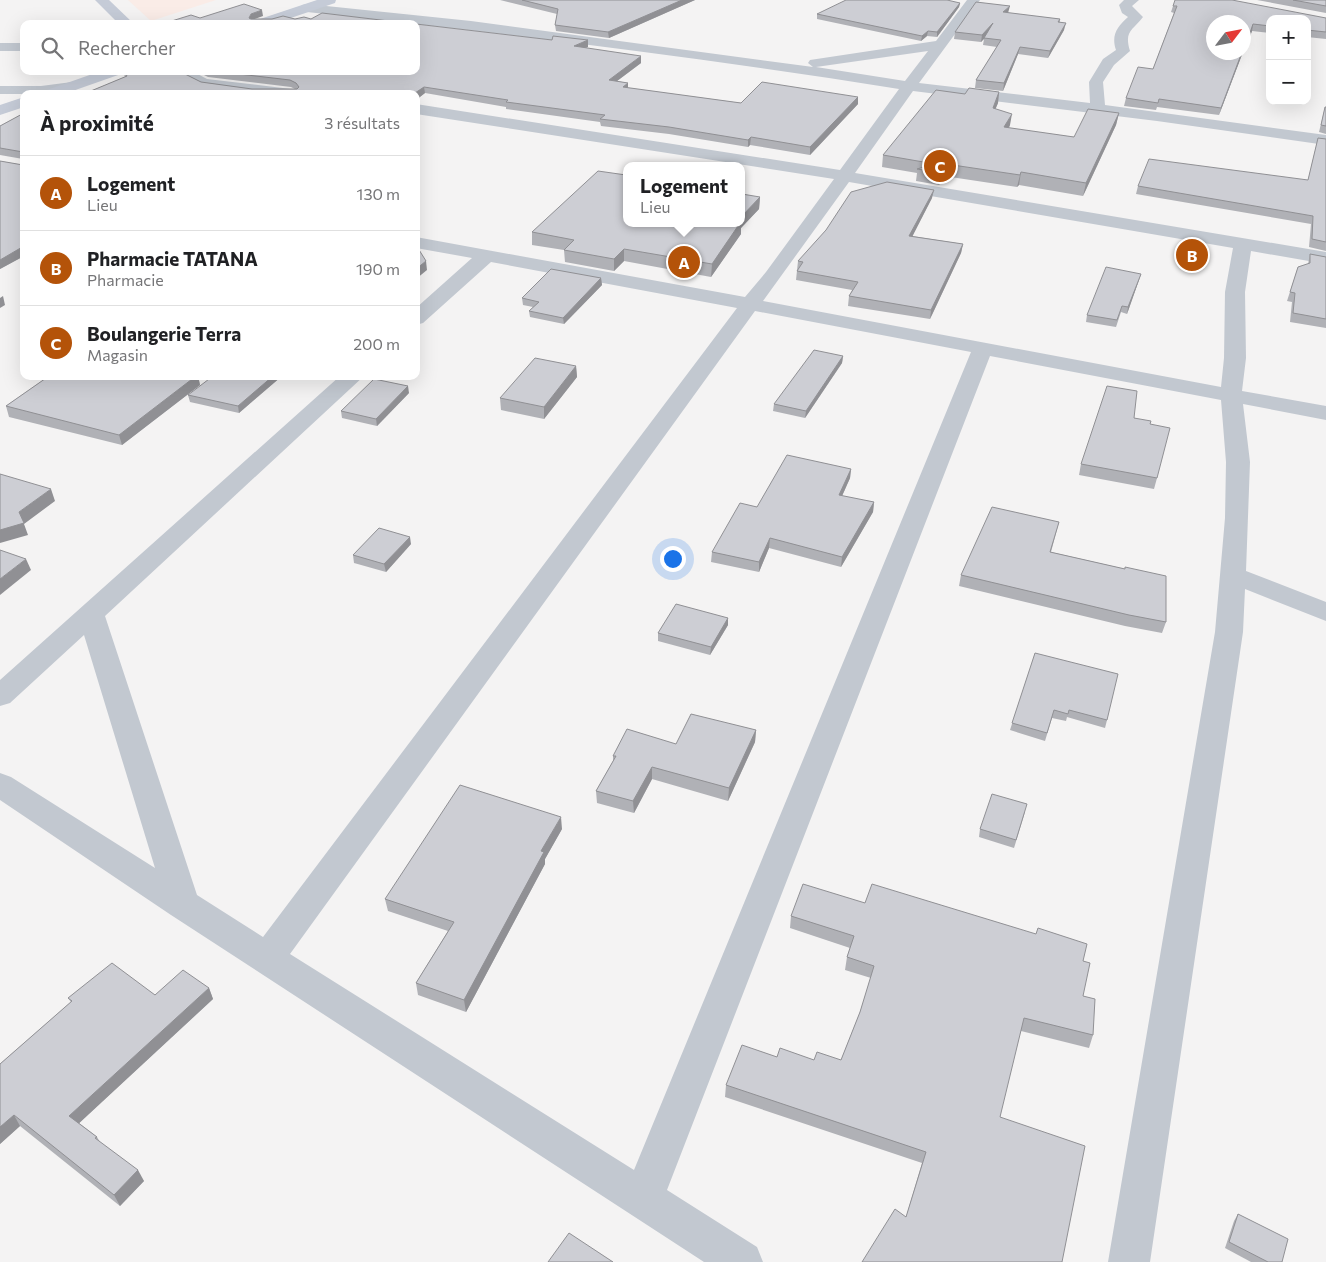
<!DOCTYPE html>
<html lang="fr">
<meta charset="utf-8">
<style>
body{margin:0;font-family:Commissioner,sans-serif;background:#f6f6f6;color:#202124}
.controls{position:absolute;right:15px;top:15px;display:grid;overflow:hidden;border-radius:10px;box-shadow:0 5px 20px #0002}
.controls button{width:45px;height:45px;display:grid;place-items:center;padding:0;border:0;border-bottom:1px solid #e0e0e0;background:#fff;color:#202124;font:25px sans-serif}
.compass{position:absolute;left:1206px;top:15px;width:45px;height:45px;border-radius:50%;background:#fff;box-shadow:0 5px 20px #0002;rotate:58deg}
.you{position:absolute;left:672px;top:558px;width:18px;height:18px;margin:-12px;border:4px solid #fff;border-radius:50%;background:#1a73e8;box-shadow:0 0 0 8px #1a73e833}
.badge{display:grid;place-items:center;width:32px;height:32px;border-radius:50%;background:#b45309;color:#fff;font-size:16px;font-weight:700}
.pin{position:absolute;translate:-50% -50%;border:2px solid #fff;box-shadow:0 1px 5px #0006}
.popup{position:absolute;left:623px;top:162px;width:122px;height:65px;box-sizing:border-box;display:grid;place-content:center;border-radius:10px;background:#fff;filter:drop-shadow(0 1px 4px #0005);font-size:16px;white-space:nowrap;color:#757577}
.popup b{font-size:19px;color:#202124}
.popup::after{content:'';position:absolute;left:50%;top:100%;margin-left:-10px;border:10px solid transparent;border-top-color:#fff}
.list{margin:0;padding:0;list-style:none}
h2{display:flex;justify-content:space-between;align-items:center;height:65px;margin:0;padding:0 20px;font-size:21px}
h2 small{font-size:16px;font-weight:400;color:#757577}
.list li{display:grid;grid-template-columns:32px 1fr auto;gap:15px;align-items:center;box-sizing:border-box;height:75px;padding:0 20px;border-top:1px solid #e0e0e0}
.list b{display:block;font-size:19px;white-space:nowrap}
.list p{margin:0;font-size:16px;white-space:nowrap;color:#757577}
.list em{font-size:16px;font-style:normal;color:#757577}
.icon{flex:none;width:28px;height:28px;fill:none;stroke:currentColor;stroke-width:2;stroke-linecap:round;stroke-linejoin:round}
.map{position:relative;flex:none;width:1326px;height:1262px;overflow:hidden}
.search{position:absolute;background:#fff;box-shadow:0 5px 20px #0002;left:20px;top:20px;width:400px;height:55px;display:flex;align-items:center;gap:12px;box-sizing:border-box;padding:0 18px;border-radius:10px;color:#757577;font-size:19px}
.panel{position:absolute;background:#fff;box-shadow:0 5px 20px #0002;left:20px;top:90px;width:400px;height:290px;border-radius:10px}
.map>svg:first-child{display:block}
.medical{fill:#faece7}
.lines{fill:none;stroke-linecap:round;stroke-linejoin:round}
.street{fill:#c2c8d0;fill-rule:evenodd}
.secondary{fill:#c5cbd7;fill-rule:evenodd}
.wall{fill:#b0b1b6}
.shaded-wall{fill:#909094}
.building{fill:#cdced4;stroke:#909094}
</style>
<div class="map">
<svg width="1326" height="1262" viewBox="0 0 1326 1262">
<rect width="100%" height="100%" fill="#f4f3f3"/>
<polygon class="medical" points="128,0 216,0 151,21"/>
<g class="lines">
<g class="street">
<path d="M967,0h13l-61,83 171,20 -1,-21 14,-23 13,-9c-5,-15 1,-23 12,-33l-6,-4 -3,-8 5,-5h15l-7,6 11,11c-11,14 -19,14 -13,34l-16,14 -11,17 2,23 221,30v10l-169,-24 -244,-30 -58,82 471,79v12l-75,-13 -6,41 1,66 -4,33 84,15v14l-83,-16 7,58 -4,109 80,31v19l-81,-32 -2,43 -93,630h-42l107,-630 10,-114 1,-56 -5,-62 -231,-44 -323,834 90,57 6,15h-59l-533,-347 -171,-115v-27l11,4 144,91 -71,-233 -74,68 -10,3v-26l340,-304h24l-259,240 92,279 66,42 474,-629 -246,-46 -68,61 -7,2v-17l56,-50 -56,-10v-11l329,60 21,-25 68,-93 -418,-65v-10l424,66 59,-81c-196,-31 -394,-56 -592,-77l-7,-4 2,-3 5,-1 164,17 342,46 -5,-4 2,-3 126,-19zM928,51l-23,30 -89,-14zM849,182l384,66 -8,44 -1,66 -3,29 -458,-86zM755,311l216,41 -337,818 -344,-216z"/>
<rect x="0" y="43" width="24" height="8"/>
<polygon points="174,71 192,71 207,79 291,89 296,91 298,94 253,94 203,87 176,74"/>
<polygon points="72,82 77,83 79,86 77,89 47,94 0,94 0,86 41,86"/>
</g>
<g class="secondary">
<polygon points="95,0 109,0 134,24 119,24"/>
<polygon points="317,0 336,0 335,3 273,24 252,24 254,21"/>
<polygon points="101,71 123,71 121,74 64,94 42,94 44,91"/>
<polygon points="24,97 24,107 0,115 0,105"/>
</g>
</g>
<g class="wall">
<polygon points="500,0 695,0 609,38 556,31 555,25 557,14"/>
<polygon points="1257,0 1326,0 1326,13"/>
<polygon points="960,3 959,7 937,37 927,36 921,41 817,19 817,14"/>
<polygon points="1173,6 1326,18 1326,39 1307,37 1307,19 1270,19 1270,33 1252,31 1244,52 1244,22 1214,52 1243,52 1219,115 1157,107 1156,110 1124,106 1126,98 1153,69 1174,13 1171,12"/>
<polygon points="1008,13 1060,19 1060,22 1064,30 1048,58 1018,54 1003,91 975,88 976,80 997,47 983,45 984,39 981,42 954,39 955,32"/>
<polygon points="588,47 585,48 641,63 617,81 628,83 628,88 741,103 858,97 858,104 810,155 750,145 748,147 669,134 601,126 600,122 506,109 506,107 425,93 416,100 416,94 71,94 86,93 125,77 123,71 179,71 201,82 252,89 295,89 291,87 208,77 196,71 416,71"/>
<polygon points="999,92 998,103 995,109 1010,125 1009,128 1074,137 1119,113 1116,125 1083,196 1019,185 1017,187 944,176 939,185 916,181 917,173 882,167 883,155 965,94"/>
<polygon points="1325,107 1326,107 1326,134 1319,132"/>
<polygon points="24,113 24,256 0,269 0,161 23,165 23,159 0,155 0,126"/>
<polygon points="1318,138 1326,139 1326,251 1309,247 1311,224 1136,194 1138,186 1308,180"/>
<polygon points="760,197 759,209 741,228 741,234 711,277 624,261 614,271 565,262 564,250 532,245 532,232"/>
<polygon points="932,198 912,236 963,244 961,253 930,319 848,306 849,296 852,290 796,280 798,261"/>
<polygon points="1310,254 1326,257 1326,328 1290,322 1292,302 1287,301 1298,267 1308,264"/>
<polygon points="1141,274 1127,314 1121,312 1116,327 1086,322 1087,315"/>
<polygon points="601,278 602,285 564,324 530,317 529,311 533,307 523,305 522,298"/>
<polygon points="843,356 842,363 805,418 773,411 774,404"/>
<polygon points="576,366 577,377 544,419 501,410 500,398"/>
<polygon points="49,376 198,376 200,385 122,445 9,417 6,406"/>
<polygon points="282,376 239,413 190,402 188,395"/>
<polygon points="409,393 377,426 342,418 341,411"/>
<polygon points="1134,418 1150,424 1157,478 1154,489 1079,475 1081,464"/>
<polygon points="851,469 850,478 842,496 874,502 873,512 841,567 769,548 759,572 711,562 712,552 757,507"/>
<polygon points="1059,522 1051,552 1125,569 1166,622 1162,633 1125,626 959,586 961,575"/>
<polygon points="411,544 386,572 354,563 353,555"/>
<polygon points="728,618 728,625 710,655 658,641 658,633"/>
<polygon points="1035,653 1107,720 1105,728 1067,717 1066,721 1052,718 1045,741 1010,730"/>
<polygon points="756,730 755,742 728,801 652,779 634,813 597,803 596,791 613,761 613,756"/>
<polygon points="1025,812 1014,848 979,837 980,829"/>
<polygon points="562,829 545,859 545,864 466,1012 418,995 416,983 448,931 388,911 385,899"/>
<polygon points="865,903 1083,961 1083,996 1093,1035 1089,1048 1021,1031 906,1217 922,1163 725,1097 726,1085 777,1057 814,1060 841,1060 860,1012 871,978 845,970 847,957 850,948 790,928 791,916"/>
<polygon points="209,988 213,999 79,1123 97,1137 100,1142 144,1181 120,1206 20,1126 0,1144 0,1064 71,1002 68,998 155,995"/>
<polygon points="1238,1214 1282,1262 1251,1262 1225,1248 1234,1221"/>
</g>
<g class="shaded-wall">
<polygon points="682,0 695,0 609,38 608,32"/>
<polygon points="960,3 959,7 937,37 937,32"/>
<polygon points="1010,6 1008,13 1003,12"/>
<polygon points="262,10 263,16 252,20 250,24 249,18 251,14"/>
<polygon points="993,23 992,30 981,42 982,35"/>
<polygon points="1066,23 1064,30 1048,58 1050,51"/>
<polygon points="1253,24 1252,31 1244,52 1244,50"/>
<polygon points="928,31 927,36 921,41 922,36"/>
<polygon points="588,40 588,47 574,53 574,46"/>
<polygon points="1020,47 1018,54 1003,91 1004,83"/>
<polygon points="1242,52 1243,52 1219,115 1221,108"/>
<polygon points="641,56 641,63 609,87 609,80"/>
<polygon points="628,83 628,90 623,87"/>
<polygon points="424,87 425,93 416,100 416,94 415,93"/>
<polygon points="999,92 998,103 991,120 993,108"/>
<polygon points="858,97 858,104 810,155 810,147"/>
<polygon points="1119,113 1116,125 1083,196 1086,183"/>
<polygon points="1012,114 1010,125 1002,139 1004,127"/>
<polygon points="751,137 750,145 748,147 748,140"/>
<polygon points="946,164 944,176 939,185 941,173"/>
<polygon points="1021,172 1019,185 1017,187 1020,175"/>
<polygon points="934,190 932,198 908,245 909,236"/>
<polygon points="760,197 759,209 741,228 741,234 711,277 712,264 735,223 742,223 742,216"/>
<polygon points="963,244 961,253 930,319 931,310"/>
<polygon points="24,246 24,256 0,269 0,260"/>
<polygon points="624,249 624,261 614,271 614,259"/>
<polygon points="426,261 427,270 416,279 416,269"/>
<polygon points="1141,274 1139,280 1127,314 1128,307"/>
<polygon points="601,278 602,285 564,324 563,318"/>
<polygon points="3,296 5,305 0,308 0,298"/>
<polygon points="843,356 842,363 805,418 806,411"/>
<polygon points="576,366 577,377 544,419 544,407"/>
<polygon points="196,376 198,376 200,385 122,445 119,435"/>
<polygon points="273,376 282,376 239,413 238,406"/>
<polygon points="408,386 409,393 377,426 376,419"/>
<polygon points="851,469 850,478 838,505 839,495"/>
<polygon points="51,489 55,501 24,524 28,535 0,543 0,530 19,512"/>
<polygon points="874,502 873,512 841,567 842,557"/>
<polygon points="410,537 411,544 386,572 384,564"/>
<polygon points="770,538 769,548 759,572 759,562"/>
<polygon points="26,559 31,570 0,595 0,579"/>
<polygon points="728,618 728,625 710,655 711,647"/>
<polygon points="756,730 755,742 728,801 729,788"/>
<polygon points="652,767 652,779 634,813 633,801"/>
<polygon points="561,817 562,829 545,859 545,864 466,1012 464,1000 541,851"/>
<polygon points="209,988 213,999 75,1127 69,1116"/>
<polygon points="14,1115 20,1126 0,1144 0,1127"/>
<polygon points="138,1170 144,1181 120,1206 114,1195"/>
</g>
<g class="building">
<polygon points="522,0 682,0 608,32 555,25 558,9"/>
<polygon points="846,0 947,0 960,3 937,32 928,31 922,36 817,14"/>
<polygon points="1175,0 1232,0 1326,18 1326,32 1307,30 1307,19 1270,19 1270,26 1253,24 1244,50 1244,22 1214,22 1214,52 1242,52 1221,108 1159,99 1158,103 1126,98 1138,67 1153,69 1177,6 1173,6"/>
<polygon points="1293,0 1326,0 1326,6"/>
<polygon points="976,2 1010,6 1003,12 1060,19 1058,22 1066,23 1050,51 1020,47 1004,83 976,80 1001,40 984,38 993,23 982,35 955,32"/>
<polygon points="244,4 262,10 251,14 249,18 251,19 272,19 283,16 295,19 304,17 311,19 322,13 414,24 162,24 191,15 200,18"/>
<polygon points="416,24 552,40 553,36 588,40 574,46 641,56 609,80 628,83 623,87 741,103 762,82 858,97 810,147 751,137 748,140 669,127 600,119 605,115 506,102 508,100 424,87 415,93 411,92 409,94 71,94 79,91 86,93 127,76 124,71 179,71 201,82 252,89 297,89 299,87 296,83 290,80 213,71 416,71"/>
<polygon points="969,88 999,92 993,108 1012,114 1004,127 1074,137 1088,109 1119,113 1086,183 1021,172 1020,175 946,164 941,173 917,169 935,164 883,155 936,90 965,94"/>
<polygon points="1325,107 1326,107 1326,126 1321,125"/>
<polygon points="24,113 24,246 0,260 0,161 23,165 23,152 0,148 0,126"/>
<polygon points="1318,138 1326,139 1326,242 1312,239 1313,216 1138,186 1149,159 1308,180"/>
<polygon points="598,171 626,175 626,223 735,223 734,224 740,223 712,264 624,249 614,259 564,250 574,240 532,232"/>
<polygon points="887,182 934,190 909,236 963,244 931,310 849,296 858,282 797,271 803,262 798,261 826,230 851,192"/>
<polygon points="742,194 760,197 742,216"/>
<polygon points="416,245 426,261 416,269"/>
<polygon points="1310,254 1326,257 1326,319 1293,313 1295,293 1290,292 1298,267 1310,263"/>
<polygon points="1106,267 1141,274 1128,307 1122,306 1117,320 1087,315"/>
<polygon points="551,269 601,278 563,318 529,311 539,302 522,298"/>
<polygon points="814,350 843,356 806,411 774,404"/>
<polygon points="535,358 576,366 544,407 500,398"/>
<polygon points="49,376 196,376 119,435 6,406"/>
<polygon points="213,376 273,376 238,406 188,395"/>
<polygon points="374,379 408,386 376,419 341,411"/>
<polygon points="1107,386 1137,391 1134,418 1151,421 1150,424 1170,428 1157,478 1081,464"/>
<polygon points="787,455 851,469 839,495 874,502 842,557 770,538 759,562 712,552 740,503 757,507"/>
<polygon points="0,474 51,489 19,512 24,523 0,530"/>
<polygon points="992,507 1059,522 1050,552 1125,569 1125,567 1166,576 1166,622 1129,615 961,575"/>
<polygon points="379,528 410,537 384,564 353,555"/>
<polygon points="0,550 26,559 0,579"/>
<polygon points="676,604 728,618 711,647 658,633"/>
<polygon points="1035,653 1118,674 1107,720 1069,710 1068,714 1054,710 1047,733 1012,723"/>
<polygon points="691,714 756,730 729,788 652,767 633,801 596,791 616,756 613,756 627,729 676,744"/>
<polygon points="460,785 561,817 541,851 544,852 464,1000 416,983 454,922 385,899"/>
<polygon points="992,794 1027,804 1016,840 980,829"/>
<polygon points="803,884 865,903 872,884 1036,934 1038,928 1087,944 1083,961 1090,963 1083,996 1095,999 1093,1035 1024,1018 1000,1117 1085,1146 1062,1262 862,1262 895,1209 906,1217 926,1152 726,1085 742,1045 777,1057 780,1048 814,1060 817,1052 841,1060 860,1012 874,966 847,957 854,936 791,916"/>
<polygon points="112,963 155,995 183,970 209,988 69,1116 97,1137 95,1138 138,1170 114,1195 14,1115 0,1127 0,1064 72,1001 68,998"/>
<polygon points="1238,1214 1288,1239 1282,1262 1268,1262 1229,1242"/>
<polygon points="569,1233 613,1262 548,1262"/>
</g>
</svg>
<div class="controls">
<button>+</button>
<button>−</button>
</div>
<svg class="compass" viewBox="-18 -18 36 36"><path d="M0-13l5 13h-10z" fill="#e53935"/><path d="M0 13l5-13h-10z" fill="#757577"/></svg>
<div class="you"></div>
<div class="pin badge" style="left:684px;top:262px">A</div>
<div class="popup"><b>Logement</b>Lieu</div>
<div class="pin badge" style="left:1192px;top:255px">B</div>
<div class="pin badge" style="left:940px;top:166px">C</div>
<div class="search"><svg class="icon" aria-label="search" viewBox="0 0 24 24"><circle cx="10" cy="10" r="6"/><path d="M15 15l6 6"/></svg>Rechercher</div>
<section class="panel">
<h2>À proximité<small>3 résultats</small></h2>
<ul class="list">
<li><span class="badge">A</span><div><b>Logement</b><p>Lieu</p></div><em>130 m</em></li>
<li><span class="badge">B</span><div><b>Pharmacie TATANA</b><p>Pharmacie</p></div><em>190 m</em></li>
<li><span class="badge">C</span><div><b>Boulangerie Terra</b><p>Magasin</p></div><em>200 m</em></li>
</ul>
</section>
</div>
